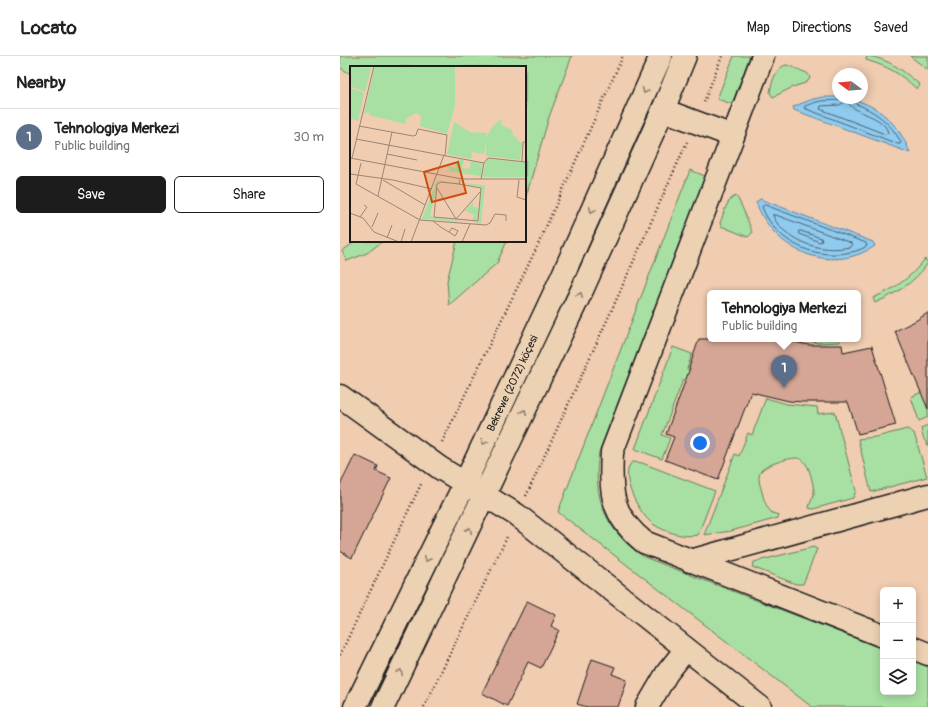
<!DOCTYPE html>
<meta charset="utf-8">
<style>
body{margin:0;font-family:Pangolin,sans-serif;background:#f6f6f6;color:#222}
.controls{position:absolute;right:12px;bottom:12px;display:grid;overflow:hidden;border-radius:6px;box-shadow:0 2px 10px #0003}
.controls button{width:36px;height:36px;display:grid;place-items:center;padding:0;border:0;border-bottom:1px solid #e0e0e0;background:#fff;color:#222;font:20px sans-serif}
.compass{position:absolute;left:492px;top:12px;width:36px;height:36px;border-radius:50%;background:#fff;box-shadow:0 2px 10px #0003;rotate:286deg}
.you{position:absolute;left:360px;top:387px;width:14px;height:14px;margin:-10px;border:3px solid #fff;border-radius:50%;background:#1a73e8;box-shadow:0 0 0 6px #1a73e833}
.badge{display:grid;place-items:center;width:26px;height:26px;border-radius:50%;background:#1c1c1c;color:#fff;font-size:13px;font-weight:700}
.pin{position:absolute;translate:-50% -33px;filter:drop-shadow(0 1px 2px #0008)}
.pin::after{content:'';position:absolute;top:21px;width:14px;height:12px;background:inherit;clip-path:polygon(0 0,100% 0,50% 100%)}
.popup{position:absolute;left:367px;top:234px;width:154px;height:52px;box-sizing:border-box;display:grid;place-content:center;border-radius:6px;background:#fff;filter:drop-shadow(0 1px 3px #0005);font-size:13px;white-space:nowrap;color:#767676}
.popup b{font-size:15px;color:#222}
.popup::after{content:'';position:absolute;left:50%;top:100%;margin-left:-8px;border:8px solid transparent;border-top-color:#fff}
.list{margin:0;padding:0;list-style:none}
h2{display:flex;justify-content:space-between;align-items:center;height:52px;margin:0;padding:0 16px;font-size:17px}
h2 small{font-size:13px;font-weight:400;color:#767676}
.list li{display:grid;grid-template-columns:26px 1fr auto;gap:12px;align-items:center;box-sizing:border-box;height:56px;padding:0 16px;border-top:1px solid #e0e0e0}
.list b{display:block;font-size:15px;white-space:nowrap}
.list p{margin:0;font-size:13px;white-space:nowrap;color:#767676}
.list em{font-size:13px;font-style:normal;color:#767676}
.actions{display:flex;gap:8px;padding:12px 16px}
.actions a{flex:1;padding:9px 0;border:1px solid #1c1c1c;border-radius:6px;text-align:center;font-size:14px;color:#1c1c1c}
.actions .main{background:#1c1c1c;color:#fff}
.icon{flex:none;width:22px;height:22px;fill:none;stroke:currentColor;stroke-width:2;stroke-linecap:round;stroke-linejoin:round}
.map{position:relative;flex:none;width:588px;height:651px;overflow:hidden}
header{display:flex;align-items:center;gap:24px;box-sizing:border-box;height:56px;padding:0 20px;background:#fff;border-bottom:1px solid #e0e0e0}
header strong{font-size:19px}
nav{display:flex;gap:22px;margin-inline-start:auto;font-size:14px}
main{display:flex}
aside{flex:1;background:#fff}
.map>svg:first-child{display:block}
.green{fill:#a8dfa2;stroke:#627e5f}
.water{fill:#8fcaef;stroke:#61849b}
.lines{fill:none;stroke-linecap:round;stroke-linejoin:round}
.shore{stroke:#4a6270;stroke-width:1}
.building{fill:#d5a696;stroke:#1c1c1c}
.minor-casing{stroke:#1c1c1c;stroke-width:25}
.major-casing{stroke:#1c1c1c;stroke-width:25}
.path{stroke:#1c1c1c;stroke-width:2.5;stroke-dasharray:1 3;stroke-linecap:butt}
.minor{stroke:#ecd1b3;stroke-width:22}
.major{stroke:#ecd1b3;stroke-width:22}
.oneway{stroke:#8e806f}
.labels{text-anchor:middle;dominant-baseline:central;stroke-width:3;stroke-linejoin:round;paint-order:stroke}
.street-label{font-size:11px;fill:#1c1c1c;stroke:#ecd1b3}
.inset-road{fill:none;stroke:#9b8675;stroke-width:1}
.view{fill:#c9500e;fill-opacity:0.15;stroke:#c9500e;stroke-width:2}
.inset-edge{fill:none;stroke:#1c1c1c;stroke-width:2}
</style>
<header>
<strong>Locato</strong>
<nav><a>Map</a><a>Directions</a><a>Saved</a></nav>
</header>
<main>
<aside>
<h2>Nearby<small></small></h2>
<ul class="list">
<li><span class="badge" style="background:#5c6f8a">1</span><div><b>Tehnologiya Merkezi</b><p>Public building</p></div><em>30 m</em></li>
</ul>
<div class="actions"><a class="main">Save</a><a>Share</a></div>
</aside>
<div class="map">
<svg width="588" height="651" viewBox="0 0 588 651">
<rect width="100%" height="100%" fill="#f0ccb1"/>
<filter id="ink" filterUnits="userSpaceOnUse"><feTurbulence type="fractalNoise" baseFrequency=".025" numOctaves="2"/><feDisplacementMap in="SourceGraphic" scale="8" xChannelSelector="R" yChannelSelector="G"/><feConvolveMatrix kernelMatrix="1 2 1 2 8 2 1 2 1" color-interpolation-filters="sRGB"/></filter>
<g filter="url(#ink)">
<g class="green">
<polygon points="0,0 232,0 209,61 185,144 185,11 11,11 11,18 0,12"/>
<polygon points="394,0 410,0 392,48 377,43"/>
<path d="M527,0c21,2 38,16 53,29l-3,4c-18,-16 -28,-22 -51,-29z"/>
<polygon points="570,0 588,0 588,14"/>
<path d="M447,9l20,8 3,4 -1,3 -4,3 -12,4 -20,10 -3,-4c1,-9 6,-27 17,-28z"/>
<path d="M350,114l15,6 -106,276c-7,45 6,79 45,105l239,92v43h30v-31l15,6v40h-116l-254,-195z"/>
<path d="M396,140c3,2 16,34 16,37l-4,4 -27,-11 -1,-3c4,-9 6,-24 16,-27z"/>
<polygon points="16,185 43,185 27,197 7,205 2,195"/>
<polygon points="117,185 167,185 157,207 109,249 107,225"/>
<path d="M585,203l3,4c-14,20 -31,30 -53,40l-2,-5c23,-10 36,-19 52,-39z"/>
<polygon points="453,283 500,283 500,286 479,287"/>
<polygon points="333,291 352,298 347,313 354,316 350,327 343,324 322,379 330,382 322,403 295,393"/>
<polygon points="588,333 588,361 579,365 571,341"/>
<path d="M426,342l21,6 30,3 1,7 17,-2 21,79 -3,7 -40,11 -4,-1c0,-5 4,-9 5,-14 0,-7 -4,-25 -8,-30 -2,-4 -6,-6 -10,-6 -8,0 -31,7 -35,13 -4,6 -1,14 1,21 2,8 4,15 10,21l7,2 -1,3 -47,13 -27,4 31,-81 4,2 9,-23 4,2z"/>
<polygon points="588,369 588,390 583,381 581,372"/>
<polygon points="567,373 574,377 587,421 531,436 518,383 536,381"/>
<path d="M292,406l10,1 73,28 -17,44c-14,3 -33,-3 -45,-11 -13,-9 -35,-48 -21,-62z"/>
<polygon points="473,491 477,493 463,528 456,528 412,511 414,506"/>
</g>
<g class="water">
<path d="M483,41h15v1c34,0 61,24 72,55l-116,-43 -1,-3 2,-1 18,-7z"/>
<path d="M420,143l113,43 2,4c-46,30 -102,4 -119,-44z"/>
</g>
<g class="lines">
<g class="shore">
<path d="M501,42c-5,4 -13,2 -20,3 -5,1 -11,3 -16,5l-1,2 94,36h2l1,-2c-11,-20 -26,-31 -47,-39l-2,-5"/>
<path d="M505,46h2c8,12 38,14 41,31l-3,1 -65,-25 1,-3 18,-1z"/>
<path d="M425,149l101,38 1,3c-6,4 -14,6 -21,7 -34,6 -71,-12 -84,-46z"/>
<path d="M433,159h3l75,28 1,3 -2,1c-26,5 -49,-1 -69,-19 -3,-4 -7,-8 -8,-13z"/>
<polygon points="459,175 461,175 481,182 482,185 480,186 459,178"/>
</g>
</g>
<g class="building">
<polygon points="588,257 588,353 555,275 575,265"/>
<polygon points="359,283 438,283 469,289 502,289 503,296 532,290 556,369 518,378 508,346 464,346 449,345 411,336 378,424 325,404 334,381 326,378 350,312 349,312"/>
<polygon points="15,399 38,410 36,415 51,422 12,502 0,495 0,429"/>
<polygon points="187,545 216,559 211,570 219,574 201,612 188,606 167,650 142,637"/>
<polygon points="252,603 275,611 272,618 287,624 278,651 247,651 237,648"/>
</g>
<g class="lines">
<g class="minor-casing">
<g id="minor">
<polyline points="323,54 393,80 423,0"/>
<path d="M393,80l-121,316c-2,41 -1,63 32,90l239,94"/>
<polyline points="0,340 100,412 177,459 420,651"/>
<polyline points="350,505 588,439"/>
<polyline points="573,592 588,598"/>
<polyline points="307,651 327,617 346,593"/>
</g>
</g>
<g class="major-casing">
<g id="major">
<path id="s1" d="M15,651l110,-224 97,-206 99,-221"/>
<polyline points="43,651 243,232 323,54 345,0"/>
</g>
</g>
<g class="path">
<polyline points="364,46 382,0"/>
<polyline points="102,386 197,191 283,0"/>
<polyline points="186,440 269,260 347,86"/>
<polyline points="0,599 82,426"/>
<polyline points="84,651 168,479"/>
</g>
<use href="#minor" class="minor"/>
<use href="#major" class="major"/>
</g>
<defs><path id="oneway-chevron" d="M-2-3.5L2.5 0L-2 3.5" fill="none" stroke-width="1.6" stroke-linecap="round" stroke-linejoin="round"/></defs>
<g class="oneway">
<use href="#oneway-chevron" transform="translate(305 35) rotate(114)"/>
<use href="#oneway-chevron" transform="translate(252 154) rotate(114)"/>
<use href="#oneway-chevron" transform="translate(240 239) rotate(-65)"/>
<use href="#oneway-chevron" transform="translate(184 356) rotate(-65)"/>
<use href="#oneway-chevron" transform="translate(144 386) rotate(115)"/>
<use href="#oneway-chevron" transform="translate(129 474) rotate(-64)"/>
<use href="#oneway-chevron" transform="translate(87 503) rotate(116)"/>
<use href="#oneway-chevron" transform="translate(60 616) rotate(-64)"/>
</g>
</g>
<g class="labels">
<g class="street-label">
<text stroke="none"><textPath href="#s1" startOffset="360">Bekrewe (2072) köçesi</textPath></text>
</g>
</g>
<g transform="translate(10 10)">
<rect width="176" height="176" fill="#f0ccb1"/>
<path d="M1,0l20,2 -6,24 -15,-6zM25,0h80v40l-8,28 -27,-8 1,-10 -5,-3 -10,6 -1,5 -36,-9 1,-3 -6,1zM0,22l14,5 -6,28 -8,-3zM151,53l1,6 10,5 1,5 9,9 -2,16 -34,-4v-18l7,-12zM104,56l16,10 17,1 -3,21 -12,-2 -1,7 -24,-5zM108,93l6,1 -2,8 7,1 2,-8 12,3 -2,12 -35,-5 4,-1 -3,-5 8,3zM137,93l39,3v15h-44zM87,114l20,3 -19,-1 -8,34 34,6 -42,-3zM111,117l24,2 -4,39 -9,-1 7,-1 2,-35zM123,136v5l6,1 -1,12h-6l3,-5 -10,-4z" fill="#a8dfa2"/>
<path class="inset-road" d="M9,60l54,10 3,-1 2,-6 29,6 -2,21M6,73l128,24 4,-5 38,4M37,88l30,6M0,92l112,21h64M2,92l22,-92M172,95l1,-19h3M11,97l-5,21 64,36M0,108l43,6 39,9M131,113l3,-16M33,114l42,25M169,114l-2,17 9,3M109,118l-18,-2 -4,2 -3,33 44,4 3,-33 -22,-4 1,-4M87,122l19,31 24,-27M28,130l14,-64M0,147l13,5 11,14 25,10M10,151l7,-10 -3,-2M70,154l66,5 4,-2 5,-9 11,1v6M83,155l9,7 7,4 6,4 3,-5 -6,-3 -3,4M22,161l6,-14M37,172l5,-13M51,176l4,-13M61,176l33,-87M112,176l8,-18"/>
<path class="view" d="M108,96l8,31 -34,9 -8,-30z"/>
<rect width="176" height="176" class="inset-edge"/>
</g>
</svg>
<div class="controls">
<button>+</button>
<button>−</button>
<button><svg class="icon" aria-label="layers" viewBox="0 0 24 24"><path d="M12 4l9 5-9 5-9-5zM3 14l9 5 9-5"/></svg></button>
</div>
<svg class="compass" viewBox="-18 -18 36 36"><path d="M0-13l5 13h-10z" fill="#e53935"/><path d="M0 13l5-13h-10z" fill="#767676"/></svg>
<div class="you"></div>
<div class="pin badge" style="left:444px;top:332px;background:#5c6f8a">1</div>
<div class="popup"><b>Tehnologiya Merkezi</b>Public building</div>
</div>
</main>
